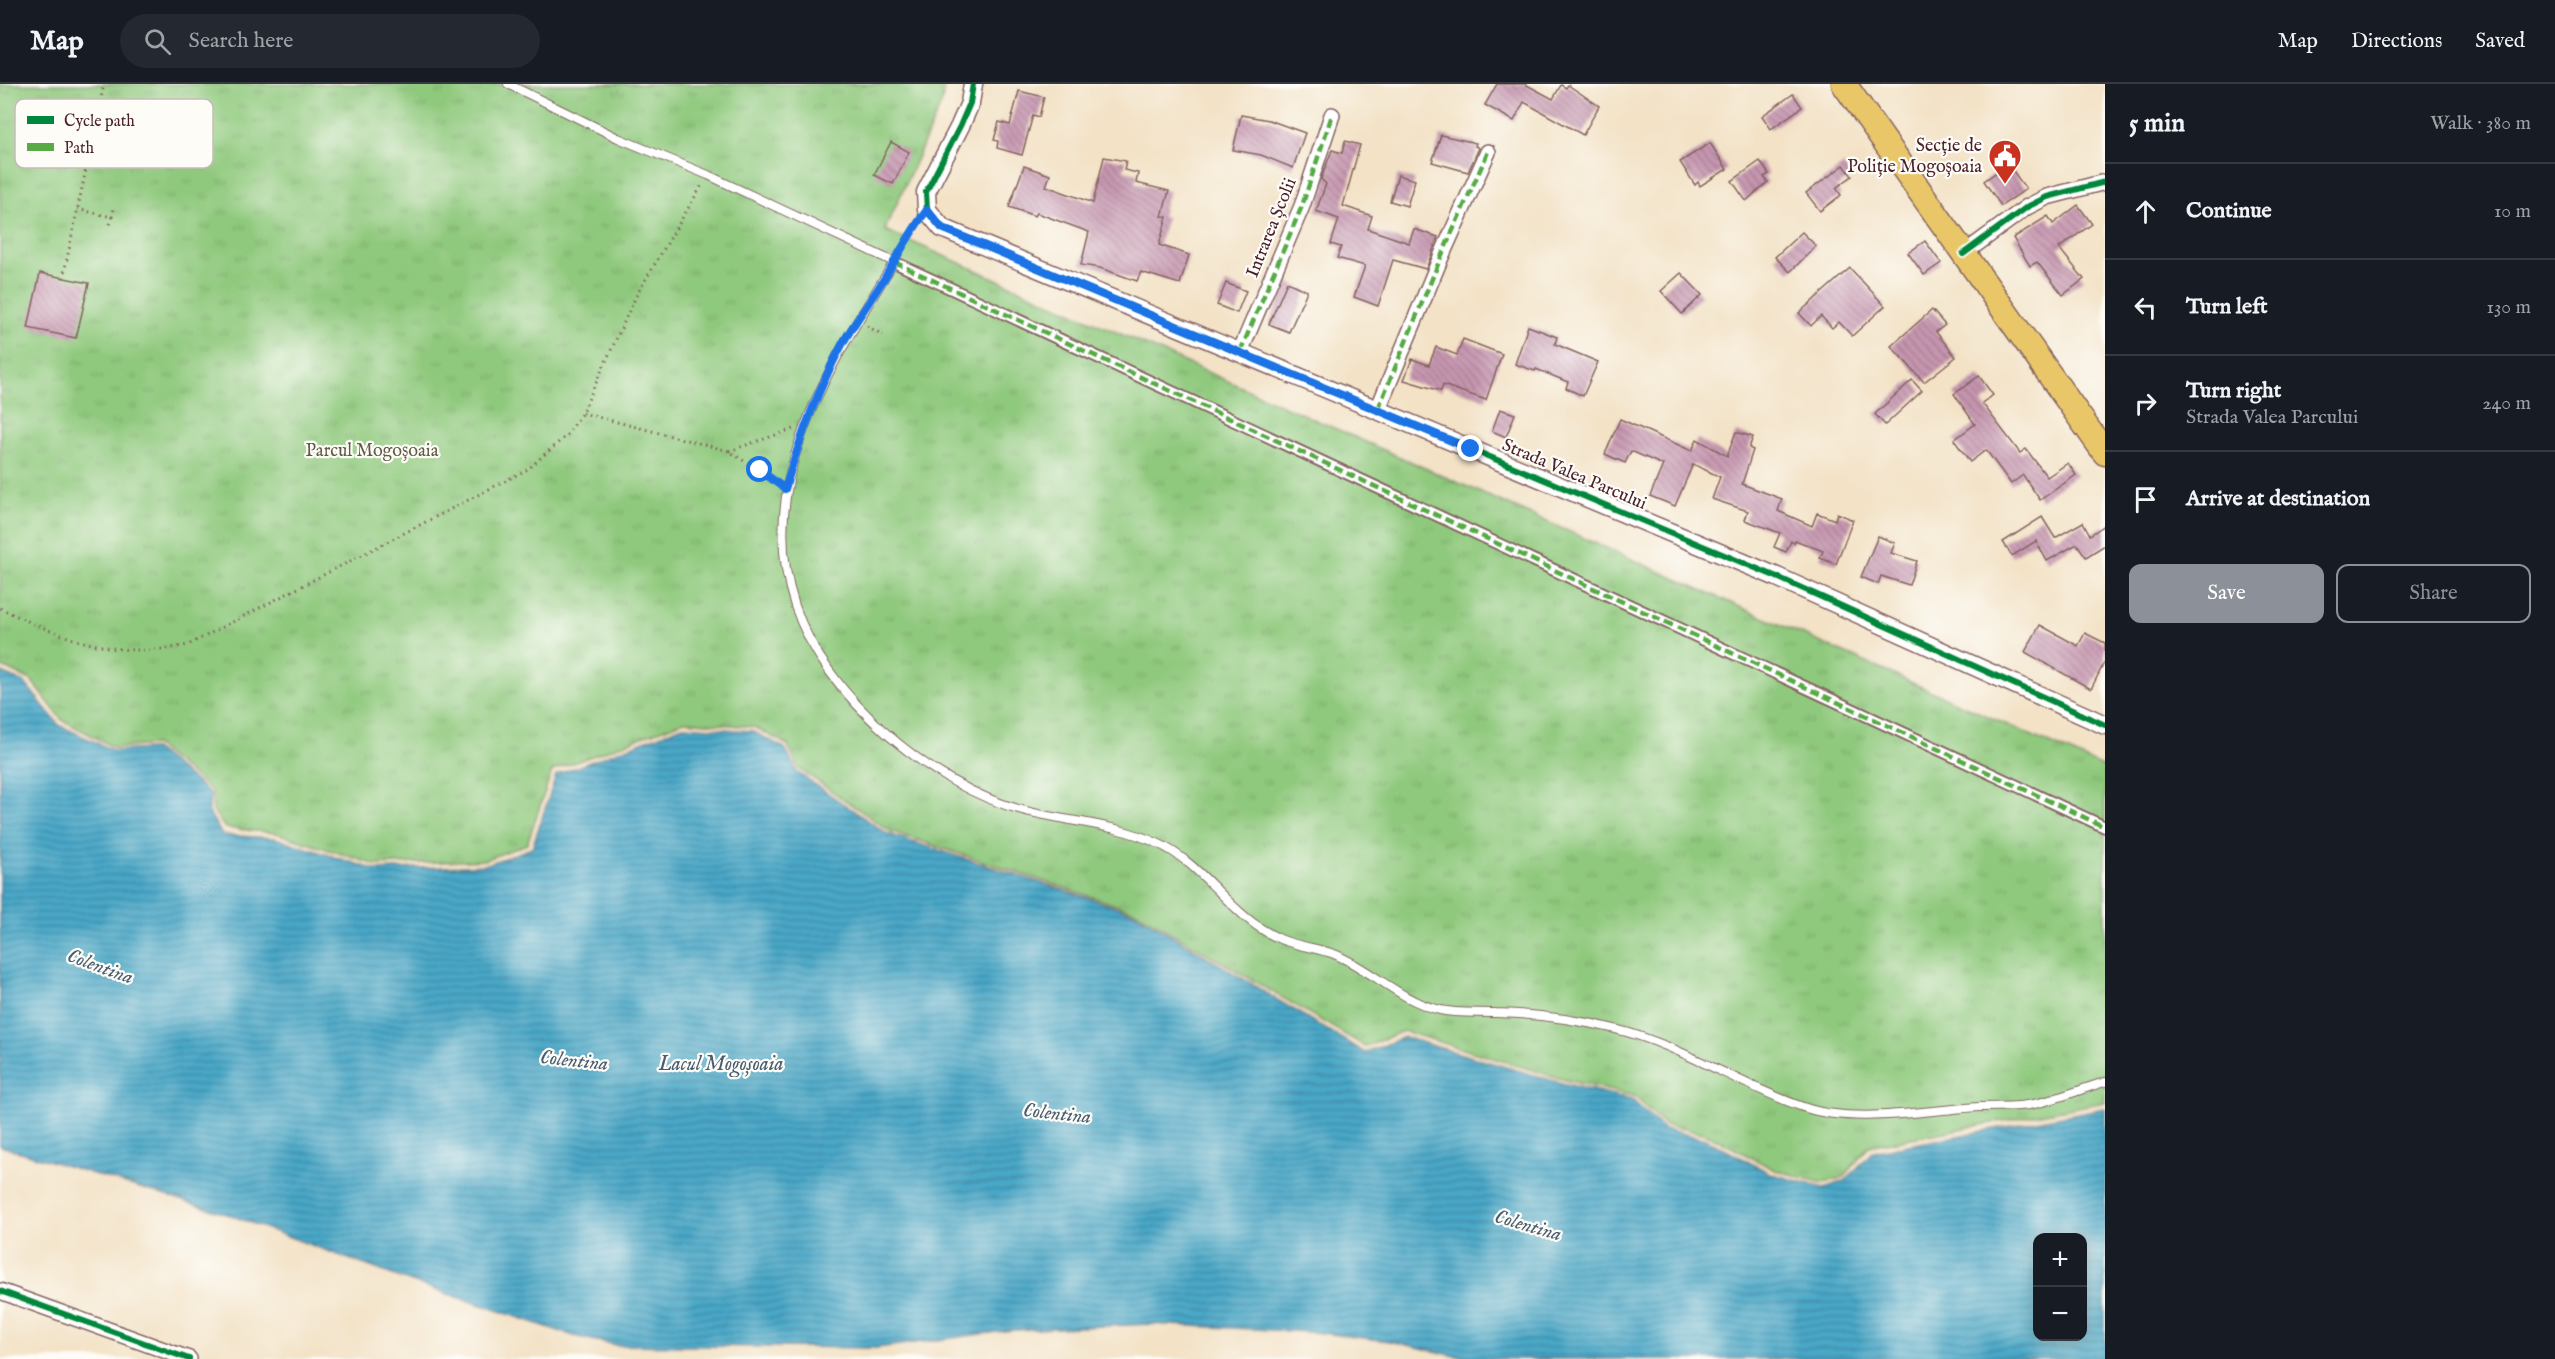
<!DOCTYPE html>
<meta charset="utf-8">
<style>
body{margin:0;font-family:"IM FELL English",serif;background:#242831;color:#f1f3f6}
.controls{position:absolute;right:18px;bottom:18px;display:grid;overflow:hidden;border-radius:12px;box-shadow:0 3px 15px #0003}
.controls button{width:54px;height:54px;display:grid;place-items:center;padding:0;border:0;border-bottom:2px solid #363941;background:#171b24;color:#f1f3f6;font:30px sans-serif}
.stop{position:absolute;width:18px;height:18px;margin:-14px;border:4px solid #1a73e8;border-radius:50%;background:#fff}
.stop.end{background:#1a73e8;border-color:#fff;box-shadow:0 2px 6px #0008}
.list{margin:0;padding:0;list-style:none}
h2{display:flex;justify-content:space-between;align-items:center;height:78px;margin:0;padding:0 24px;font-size:26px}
h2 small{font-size:20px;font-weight:400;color:#9ea1a6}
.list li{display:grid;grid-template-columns:39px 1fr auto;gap:18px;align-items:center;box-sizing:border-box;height:96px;padding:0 24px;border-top:2px solid #363941}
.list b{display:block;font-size:22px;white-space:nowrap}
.list p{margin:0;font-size:20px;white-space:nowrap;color:#9ea1a6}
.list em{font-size:20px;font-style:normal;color:#9ea1a6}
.actions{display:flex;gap:12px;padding:18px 24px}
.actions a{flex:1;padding:14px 0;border:2px solid #8c9099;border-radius:12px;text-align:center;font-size:21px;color:#8c9099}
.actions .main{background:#8c9099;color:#fff}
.icon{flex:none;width:33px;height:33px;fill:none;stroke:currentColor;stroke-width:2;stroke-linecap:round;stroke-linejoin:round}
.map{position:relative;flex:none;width:2105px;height:1275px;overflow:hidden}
header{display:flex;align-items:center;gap:36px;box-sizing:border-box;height:84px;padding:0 30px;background:#171b24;border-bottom:2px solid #363941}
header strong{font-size:28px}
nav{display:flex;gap:33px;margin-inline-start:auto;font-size:21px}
.search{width:420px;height:54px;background:#242831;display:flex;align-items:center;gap:15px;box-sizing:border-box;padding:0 21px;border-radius:33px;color:#9ea1a6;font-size:22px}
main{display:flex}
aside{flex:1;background:#171b24}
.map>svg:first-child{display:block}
.grass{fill:url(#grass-tufts);stroke:#6c7454;stroke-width:1.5}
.water{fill:url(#water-rules);stroke:#496379;stroke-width:1.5;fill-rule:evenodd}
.building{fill:url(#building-back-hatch)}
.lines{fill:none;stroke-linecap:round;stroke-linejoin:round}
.service-casing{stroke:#856361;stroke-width:10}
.pedestrian-casing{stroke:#856361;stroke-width:14}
.minor-casing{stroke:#856361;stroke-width:18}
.tertiary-casing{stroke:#856361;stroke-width:21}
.primary-casing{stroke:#856361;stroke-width:27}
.path{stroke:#856361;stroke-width:3;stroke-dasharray:1.5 4.5;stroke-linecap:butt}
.service{stroke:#fff;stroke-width:8}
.pedestrian{stroke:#fff;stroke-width:10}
.minor{stroke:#fff;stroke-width:15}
.tertiary{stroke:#fff;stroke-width:18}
.primary{stroke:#e9c769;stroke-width:24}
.quiet{stroke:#57aa44;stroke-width:4.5;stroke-dasharray:9 4.5;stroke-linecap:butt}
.cycleway-casing{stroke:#fdfcf7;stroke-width:10}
.cycleway{stroke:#00873e;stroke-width:6}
.route{stroke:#1a73e8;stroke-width:8}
.labels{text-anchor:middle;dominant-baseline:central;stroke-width:4.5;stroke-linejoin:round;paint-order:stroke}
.poi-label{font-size:18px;fill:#4a1f2b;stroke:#fdfcf7;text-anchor:end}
.street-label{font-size:18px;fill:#4a1f2b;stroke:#fdfcf7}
.park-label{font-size:18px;fill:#625a48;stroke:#fdfcf7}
.water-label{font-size:20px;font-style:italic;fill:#495c71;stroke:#fdfcf7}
.key{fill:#fdfcf7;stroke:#c7baba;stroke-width:1.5}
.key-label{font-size:16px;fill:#4a1f2b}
</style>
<header>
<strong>Map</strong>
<div class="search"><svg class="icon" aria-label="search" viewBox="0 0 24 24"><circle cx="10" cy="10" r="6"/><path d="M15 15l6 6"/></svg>Search here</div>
<nav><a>Map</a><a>Directions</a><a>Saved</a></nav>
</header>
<main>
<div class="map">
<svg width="2105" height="1275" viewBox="0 0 2105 1275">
<defs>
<pattern id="grass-tufts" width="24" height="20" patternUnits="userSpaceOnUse" patternTransform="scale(1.5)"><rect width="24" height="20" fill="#8fc97d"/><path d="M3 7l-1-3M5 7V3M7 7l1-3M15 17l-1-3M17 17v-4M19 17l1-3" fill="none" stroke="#7dac6c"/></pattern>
<pattern id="water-rules" width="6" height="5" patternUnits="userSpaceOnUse" patternTransform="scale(1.5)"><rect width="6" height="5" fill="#48a7c7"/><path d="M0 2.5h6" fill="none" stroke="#3e87a2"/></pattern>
<pattern id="building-back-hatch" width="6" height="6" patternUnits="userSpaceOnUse" patternTransform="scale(1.5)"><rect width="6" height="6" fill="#c696b0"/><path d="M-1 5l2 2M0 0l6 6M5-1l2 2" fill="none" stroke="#a37a8f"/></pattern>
</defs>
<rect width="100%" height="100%" fill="#fdfcf7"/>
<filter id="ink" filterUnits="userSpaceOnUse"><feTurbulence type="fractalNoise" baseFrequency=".0167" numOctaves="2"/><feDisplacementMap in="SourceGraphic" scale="12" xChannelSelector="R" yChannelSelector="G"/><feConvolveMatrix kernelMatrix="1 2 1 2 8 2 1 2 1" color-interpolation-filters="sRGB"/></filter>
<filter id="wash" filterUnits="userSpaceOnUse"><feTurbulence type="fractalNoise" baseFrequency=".008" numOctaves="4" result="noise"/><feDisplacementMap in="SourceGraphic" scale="24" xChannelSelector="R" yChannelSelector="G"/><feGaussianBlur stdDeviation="1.35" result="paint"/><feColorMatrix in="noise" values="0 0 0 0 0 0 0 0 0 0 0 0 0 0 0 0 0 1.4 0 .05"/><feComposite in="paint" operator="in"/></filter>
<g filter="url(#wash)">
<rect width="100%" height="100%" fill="#f3e2c6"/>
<polygon class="grass" points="0,0 944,0 942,18 885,146 2105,684 2105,1018 1869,1062 1844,1093 1823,1099 1775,1086 1707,1050 1665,1041 1634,1012 1562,995 1403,947 1366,963 1135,827 890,747 798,684 788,661 754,643 684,637 552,687 527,760 485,776 376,781 276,749 225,744 213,727 212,707 155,661 115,664 62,636 31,596 0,582"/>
<path class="water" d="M0,588l25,11 34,42 55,26 40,-2 56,44 -1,19 13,23 53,3 101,32 109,-5 47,-17 24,-73 127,-49 69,5 33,17 12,24 91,62 247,79 230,140 39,-16 157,46 70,16 33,30 41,10 67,35 52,14 21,-7 27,-29 233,-44v251h-636l-79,-18 -77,-9 -163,-8 -138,6 -136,18 -260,-3 -42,-9 -165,-55 -182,-67 -227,-68zM2038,1154h44v98h-44z"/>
<g id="blocks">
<g class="building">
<polygon points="1497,0 1525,0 1553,15 1561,1 1566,4 1568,1 1599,22 1583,51 1524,18 1514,37 1485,21"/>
<polygon points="1019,7 1044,13 1039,33 1033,31 1022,71 997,64 998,57 994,56 999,38 1010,41"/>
<polygon points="1793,10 1802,23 1771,45 1762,32"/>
<polygon points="1241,31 1269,36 1305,49 1293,84 1261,71 1233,66"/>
<polygon points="1441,51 1476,59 1475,62 1479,64 1468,88 1432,78"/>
<polygon points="1345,57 1360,61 1343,122 1372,132 1368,145 1409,159 1414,145 1438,153 1426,185 1393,176 1378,222 1354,213 1365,182 1337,174 1341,163 1331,160 1339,135 1316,127 1326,100 1321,95 1332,66 1342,69"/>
<polygon points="891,58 909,68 893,100 874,91"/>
<polygon points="1710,59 1727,85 1700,102 1698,98 1695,101 1680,78"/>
<polygon points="1104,73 1126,77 1124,86 1138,89 1136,99 1169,107 1162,132 1167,133 1159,161 1189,171 1180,200 1141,188 1137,197 1100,184 1081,181 1089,148 1037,129 1035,132 1009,123 1024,82 1050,91 1046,102 1093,119"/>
<polygon points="1760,77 1769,90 1764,93 1768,98 1746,117 1732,97"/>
<polygon points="2008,80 2026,105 2001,122 1984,97"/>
<polygon points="1844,81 1852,92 1836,104 1841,111 1820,127 1806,109"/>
<polygon points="1398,91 1415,96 1407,122 1390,117"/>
<polygon points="2078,121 2092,140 2059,164 2084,195 2063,211 2037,178 2030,182 2013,154 2048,132 2053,140"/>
<polygon points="1802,148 1816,162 1790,188 1775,173"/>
<polygon points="1925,157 1941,179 1924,191 1908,169"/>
<polygon points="1850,184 1885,222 1852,252 1839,238 1832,244 1821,232 1811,242 1799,229"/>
<polygon points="40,189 89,199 76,254 28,244"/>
<polygon points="1681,189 1702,211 1682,230 1661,207"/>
<polygon points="1287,198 1307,207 1289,248 1269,240"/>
<polygon points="1226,199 1246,207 1237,229 1217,221"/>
<polygon points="1932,226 1945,241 1936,248 1956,273 1924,298 1891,262"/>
<polygon points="1528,242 1557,253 1555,260 1598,278 1583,312 1566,304 1568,298 1536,285 1535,287 1515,280"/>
<polygon points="1463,255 1502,270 1486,316 1443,301 1441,307 1404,296 1412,275 1429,281 1436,263 1457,271"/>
<polygon points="1979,292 1993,311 1982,319 2020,369 2026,365 2047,393 2068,379 2076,391 2040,416 2023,391 2011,400 1986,366 1970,378 1954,356 1975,340 1954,310"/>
<polygon points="1912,296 1922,307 1885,341 1875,330"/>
<polygon points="1500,325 1515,330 1506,353 1492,347"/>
<polygon points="1620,335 1692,367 1697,355 1727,372 1736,348 1753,353 1749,364 1753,366 1742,400 1782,415 1778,427 1812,442 1817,429 1835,436 1837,429 1853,436 1836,480 1820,474 1823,467 1795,456 1794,459 1791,457 1786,468 1774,463 1780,449 1745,436 1748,427 1712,415 1720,393 1693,380 1675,422 1650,412 1663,381 1631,367 1625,379 1605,370"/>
<polygon points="2042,433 2055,454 2083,438 2090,451 2105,441 2105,461 2086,473 2077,460 2047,477 2036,457 2012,472 2003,458"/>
<polygon points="1878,452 1895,459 1891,469 1917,477 1909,501 1881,492 1878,500 1861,493"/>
<polygon points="2040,541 2078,562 2085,549 2105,559 2105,577 2091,605 2025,568"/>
</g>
</g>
</g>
<g filter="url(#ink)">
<use href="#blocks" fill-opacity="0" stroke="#856361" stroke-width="1.5"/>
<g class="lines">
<g class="service-casing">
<path id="service" d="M508,0l110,54 90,37 186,87c-63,103 -141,218 -99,344 30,90 136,180 227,204 45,12 91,13 135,33 49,22 73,74 123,96 17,7 36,9 54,15 37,15 66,47 106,56 18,4 37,2 56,3 40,1 80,6 119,16 66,16 124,56 188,78 51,18 122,3 176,0 18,-1 37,1 55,-3 24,-5 47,-15 71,-22"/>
</g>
<g class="pedestrian-casing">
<polyline id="pedestrian" points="894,178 2105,743"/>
</g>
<g class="minor-casing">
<g id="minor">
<polyline points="1963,170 2027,123 2047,113 2105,98"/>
<polyline points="1240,268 1302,122 1332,31"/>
<polyline points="1378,325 1441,173 1488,68"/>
<polyline points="0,1207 189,1275"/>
</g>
</g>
<g class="tertiary-casing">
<polyline id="tertiary" points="973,0 970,19 960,42 926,108 927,126 942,144 1777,493 2105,641"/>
</g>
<g class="primary-casing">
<polyline id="primary" points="1844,0 2105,369"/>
</g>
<g class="path">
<polyline points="77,125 112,133 110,141"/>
<polyline points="112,133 114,125"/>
<polyline points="900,166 917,139"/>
<polyline points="63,194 104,0"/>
<polyline points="867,242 883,251"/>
<polyline points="582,329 729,367 778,400"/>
<polyline points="729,367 793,345"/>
<path d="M0,524c64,31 115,52 188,37l340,-176 39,-34 15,-22 55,-119 65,-109"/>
</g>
<use href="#service" class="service"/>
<use href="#pedestrian" class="pedestrian"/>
<use href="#minor" class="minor"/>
<use href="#tertiary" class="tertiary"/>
<use href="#primary" class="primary"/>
<g class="quiet">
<polyline points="894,178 2105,743"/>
<polyline points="1240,268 1302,122 1332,31"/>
<polyline points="1378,325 1441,173 1488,68"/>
</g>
<g class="cycleway-casing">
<g id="cycleway">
<polyline points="973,0 970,19 960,42 926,108 927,126 942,144 1777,493 2105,641"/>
<polyline points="1963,170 2027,123 2047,113 2105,98"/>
<polyline points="0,1207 189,1275"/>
</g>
</g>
<use href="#cycleway" class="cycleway"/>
</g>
</g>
<g class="lines" filter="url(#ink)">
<path class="route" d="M760,386l25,19c15,-51 33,-101 59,-148 12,-21 27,-41 40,-62 14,-23 26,-47 43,-69l15,18 529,221"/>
</g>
<defs>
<g id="civic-pin" transform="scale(1.725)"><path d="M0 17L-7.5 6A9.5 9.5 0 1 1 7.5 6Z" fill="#c8321e" stroke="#fdfcf7"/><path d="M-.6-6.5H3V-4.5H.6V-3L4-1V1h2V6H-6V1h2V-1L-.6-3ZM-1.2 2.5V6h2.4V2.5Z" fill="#fff"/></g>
</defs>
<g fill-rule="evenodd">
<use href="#civic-pin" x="2005" y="72"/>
</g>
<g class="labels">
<g class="poi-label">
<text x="1982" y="62">Secție de<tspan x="1982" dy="21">Poliție Mogoșoaia</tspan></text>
</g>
<g class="street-label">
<text transform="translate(1272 144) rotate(-68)">Intrarea Școlii</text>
<text transform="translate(1574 391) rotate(23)">Strada Valea Parcului</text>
</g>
<g class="park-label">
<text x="372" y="367">Parcul Mogoșoaia</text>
</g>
<g class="water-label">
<text transform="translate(100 883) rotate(20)">Colentina</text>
<text transform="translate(574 977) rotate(6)">Colentina</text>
<text x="721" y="980">Lacul Mogoșoaia</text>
<text transform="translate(1057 1030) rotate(6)">Colentina</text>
<text transform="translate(1528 1142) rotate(16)">Colentina</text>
</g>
</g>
<rect x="15" y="15" width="198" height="69" rx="9" class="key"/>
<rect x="27" y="32" width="27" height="8" fill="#00873e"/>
<rect x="27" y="59" width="27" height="8" fill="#57aa44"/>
<g class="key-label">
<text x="64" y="42">Cycle path</text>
<text x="64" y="69">Path</text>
</g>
</svg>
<div class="controls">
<button>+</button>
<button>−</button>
</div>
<div class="stop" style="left:760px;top:386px"></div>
<div class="stop end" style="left:1471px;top:365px"></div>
</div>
<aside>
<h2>5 min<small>Walk · 380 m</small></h2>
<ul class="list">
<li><svg class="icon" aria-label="ahead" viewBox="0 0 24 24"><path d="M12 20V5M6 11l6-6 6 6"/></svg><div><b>Continue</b></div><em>10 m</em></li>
<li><svg class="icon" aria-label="left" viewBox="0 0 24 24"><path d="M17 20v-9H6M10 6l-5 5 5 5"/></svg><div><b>Turn left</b></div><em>130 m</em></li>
<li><svg class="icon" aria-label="right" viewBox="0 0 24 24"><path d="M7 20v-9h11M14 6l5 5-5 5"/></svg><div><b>Turn right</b><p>Strada Valea Parcului</p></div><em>240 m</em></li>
<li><svg class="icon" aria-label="arrive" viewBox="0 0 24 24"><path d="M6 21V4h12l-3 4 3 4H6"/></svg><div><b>Arrive at destination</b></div></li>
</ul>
<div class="actions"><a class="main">Save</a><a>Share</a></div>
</aside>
</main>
